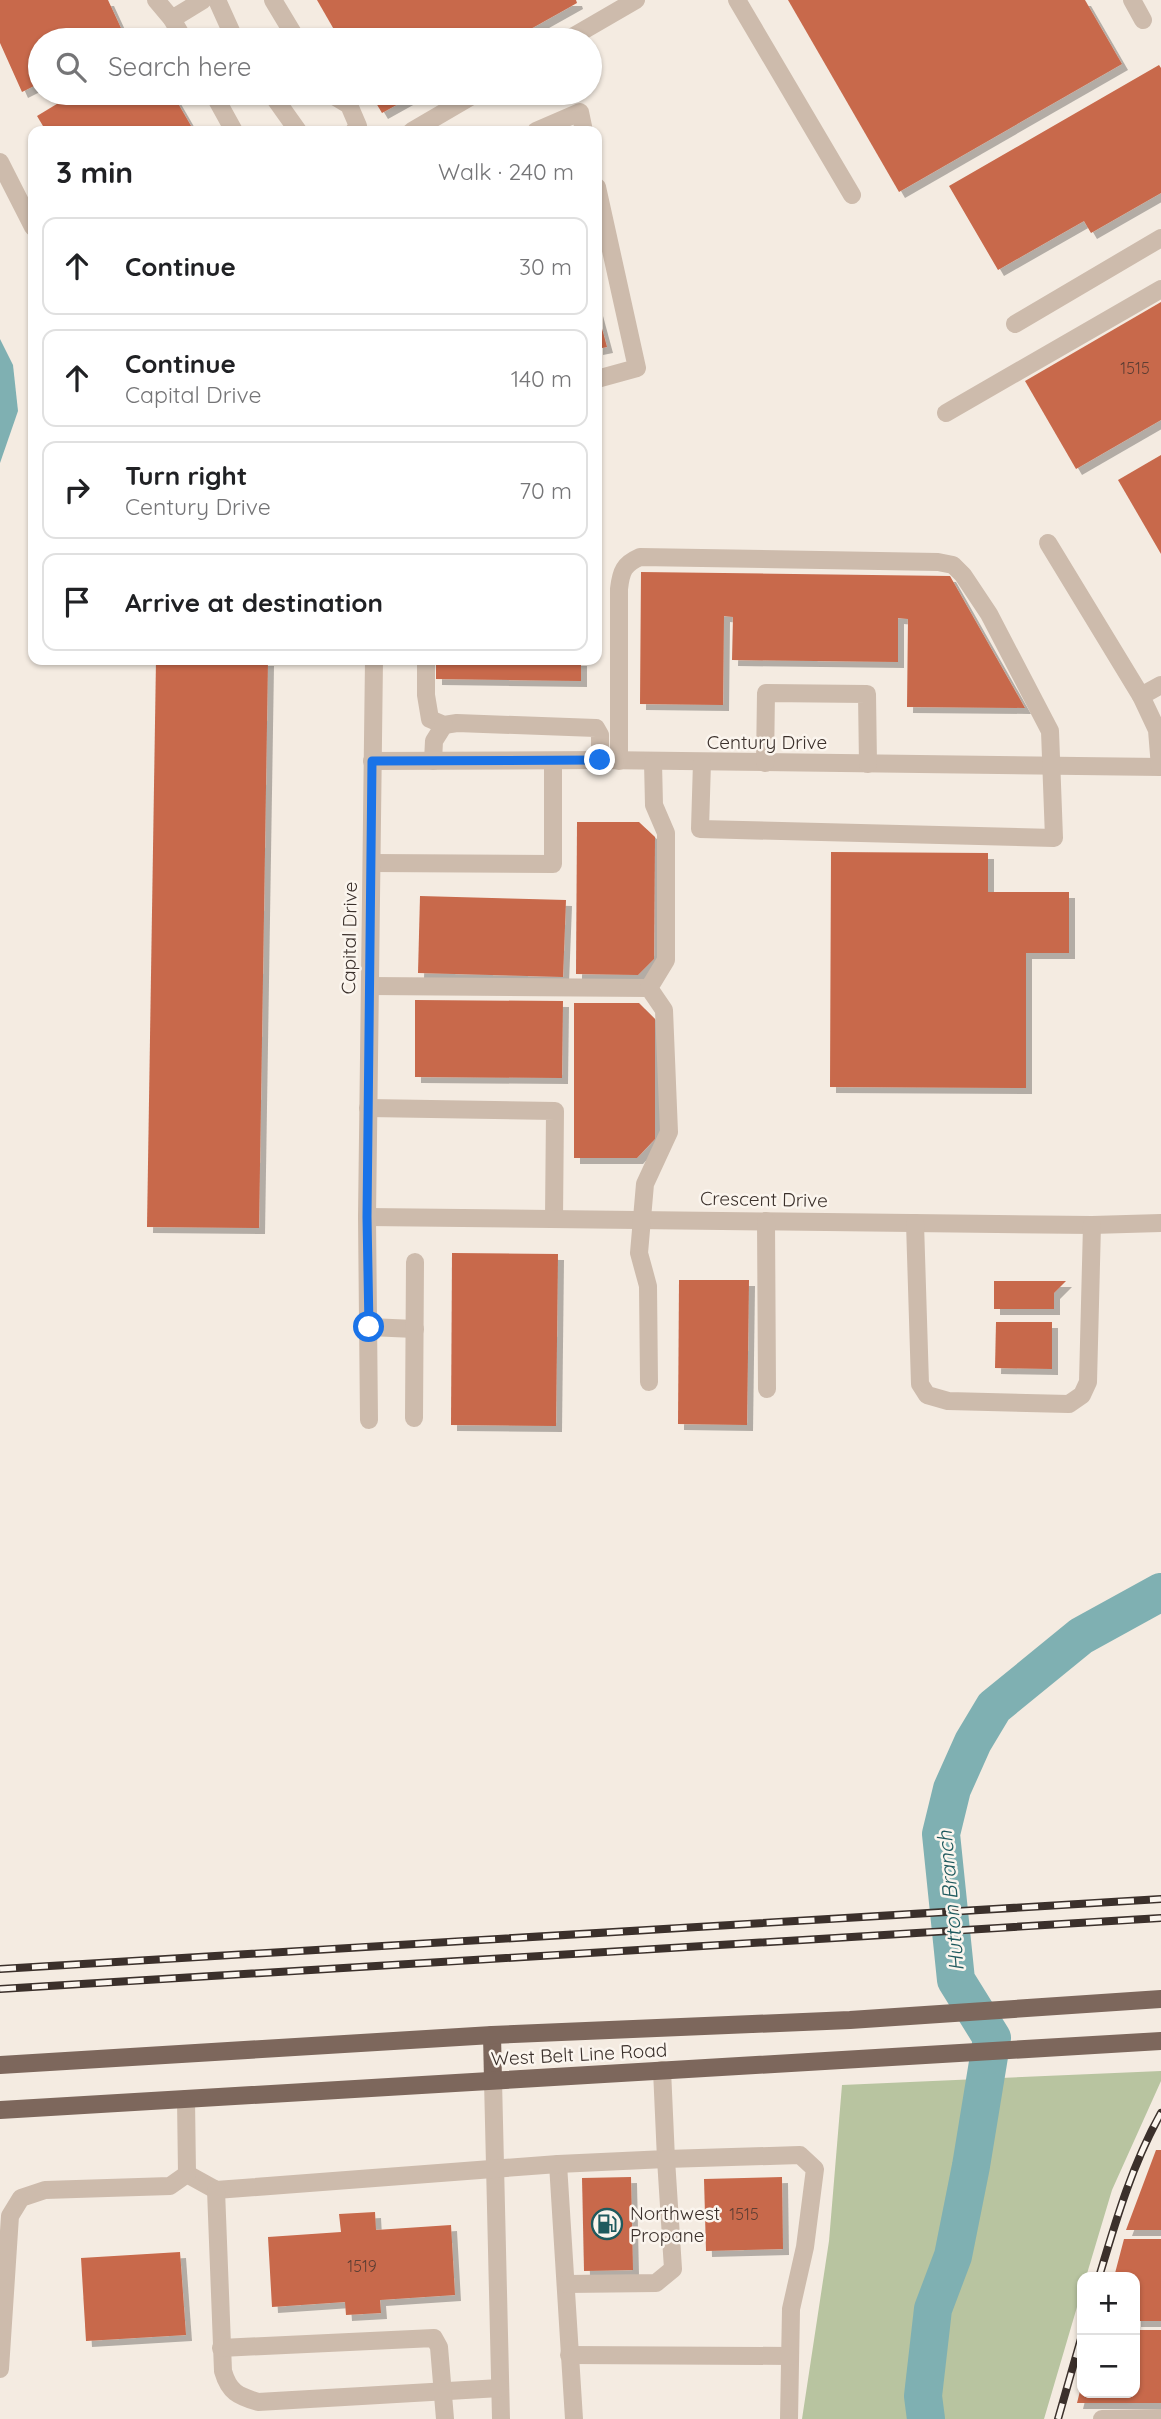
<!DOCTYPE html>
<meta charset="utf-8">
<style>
body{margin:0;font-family:Quicksand,sans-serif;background:#f2f2f2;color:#202124}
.controls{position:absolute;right:21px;bottom:21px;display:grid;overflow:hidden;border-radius:14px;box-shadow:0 2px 5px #0004}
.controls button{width:63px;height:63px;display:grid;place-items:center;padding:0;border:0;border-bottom:2px solid #e0e0e0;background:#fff;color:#202124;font:35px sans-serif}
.stop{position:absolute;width:21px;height:21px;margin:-16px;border:5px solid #1a73e8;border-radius:50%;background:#fff}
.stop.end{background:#1a73e8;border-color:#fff;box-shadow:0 2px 7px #0008}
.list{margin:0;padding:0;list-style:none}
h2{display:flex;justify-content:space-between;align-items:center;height:91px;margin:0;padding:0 28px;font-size:30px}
h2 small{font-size:23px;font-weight:400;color:#757577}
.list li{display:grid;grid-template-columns:46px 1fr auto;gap:21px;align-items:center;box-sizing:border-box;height:98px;margin:0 14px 14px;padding:0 14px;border:2px solid #e0e0e0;border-radius:14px}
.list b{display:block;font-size:26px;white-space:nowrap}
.list p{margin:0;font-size:23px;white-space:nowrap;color:#757577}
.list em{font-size:23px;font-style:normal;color:#757577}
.icon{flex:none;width:38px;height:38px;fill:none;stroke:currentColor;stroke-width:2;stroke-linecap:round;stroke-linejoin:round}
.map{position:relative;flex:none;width:1161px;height:2419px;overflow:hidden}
.search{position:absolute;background:#fff;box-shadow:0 2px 5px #0004;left:28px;top:28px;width:574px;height:77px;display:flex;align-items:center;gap:18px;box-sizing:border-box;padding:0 24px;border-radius:38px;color:#757577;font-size:26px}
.panel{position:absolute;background:#fff;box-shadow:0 2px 5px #0004;left:28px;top:126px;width:574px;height:539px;border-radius:14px}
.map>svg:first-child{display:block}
.green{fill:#b8c4a0}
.water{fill:#7fb0b2}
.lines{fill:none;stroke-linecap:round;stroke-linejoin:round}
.river{stroke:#7fb0b2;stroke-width:38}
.building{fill:#c8694b;filter:url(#shadow)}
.minor{stroke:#cdbbac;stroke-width:18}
.major{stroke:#7d675c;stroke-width:18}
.rail-casing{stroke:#3b302b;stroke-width:8}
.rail{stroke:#fbf5ee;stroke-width:5;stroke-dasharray:16;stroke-linecap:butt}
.route{stroke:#1a73e8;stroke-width:9}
.labels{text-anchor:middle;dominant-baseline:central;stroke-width:5;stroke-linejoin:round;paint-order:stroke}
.number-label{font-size:16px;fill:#5e3e33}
.street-label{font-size:19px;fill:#3b302b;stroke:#fbf5ee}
.poi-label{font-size:19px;fill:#3b302b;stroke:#fbf5ee;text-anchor:start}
.water-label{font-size:21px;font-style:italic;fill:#1f5a5e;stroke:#fbf5ee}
</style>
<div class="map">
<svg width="1161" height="2419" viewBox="0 0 1161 2419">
<defs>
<filter id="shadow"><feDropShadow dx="6" dy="6" stdDeviation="0" flood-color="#0004"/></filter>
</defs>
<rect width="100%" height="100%" fill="#f4ebe1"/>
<polygon class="green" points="1161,2071 1161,2081 1112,2190 1086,2277 1082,2277 1082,2290 1044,2419 802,2419 829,2241 842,2085"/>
<polygon class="water" points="0,339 13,365 18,411 0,463"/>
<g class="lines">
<polyline class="river" points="926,2419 923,2396 933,2309 953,2256 971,2166 992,2038 956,1980 941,1834 952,1789 973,1742 994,1707 1081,1636 1161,1592"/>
</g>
<g class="building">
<polygon points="0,0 108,0 126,39 40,40 40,83 22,92 0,43"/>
<polygon points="317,0 576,0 577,3 511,40 340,40"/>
<polygon points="788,0 1085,0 1122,64 899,192"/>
<polygon points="1159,65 1161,68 1161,193 1091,233 1084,221 998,270 949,186"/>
<polygon points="75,93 172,93 194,131 46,131 37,116"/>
<polygon points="370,93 418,93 382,113"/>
<polygon points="1161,302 1161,420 1076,469 1025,381"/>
<polygon points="597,310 607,347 597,349"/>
<polygon points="1161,455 1161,554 1118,480"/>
<polygon points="641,572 950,576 1025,708 907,707 908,619 898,618 898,662 732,660 733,617 724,616 723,705 640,704"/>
<polygon points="156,660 268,660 259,1228 147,1227"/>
<polygon points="436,660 581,660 581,681 436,679"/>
<polygon points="577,822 639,822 655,837 654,959 638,975 576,974"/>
<polygon points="831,852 988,853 988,892 1069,892 1069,953 1026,953 1026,1088 830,1087"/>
<polygon points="420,896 566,900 563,977 418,973"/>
<polygon points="415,1000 563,1001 562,1078 415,1077"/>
<polygon points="574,1003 639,1003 655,1019 655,1139 637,1158 574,1158"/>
<polygon points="452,1253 558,1254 556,1426 451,1425"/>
<polygon points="679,1280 749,1280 747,1425 678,1424"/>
<polygon points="994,1281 1066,1281 1054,1293 1054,1309 994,1309"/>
<polygon points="996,1322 1052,1322 1052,1369 995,1368"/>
<polygon points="1156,2150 1161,2150 1161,2230 1126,2230"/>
<polygon points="631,2177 633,2270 584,2271 582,2178"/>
<polygon points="782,2177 783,2249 706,2251 704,2179"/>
<polygon points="375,2212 376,2230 451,2225 455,2295 380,2300 381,2313 346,2315 345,2302 272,2307 268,2237 341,2232 339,2214"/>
<polygon points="1124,2239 1161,2239 1161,2321 1135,2321 1135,2277 1114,2277"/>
<polygon points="180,2252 186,2335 86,2341 81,2258"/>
<polygon points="1135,2330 1161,2330 1161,2403 1077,2403 1081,2387 1082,2393 1135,2393"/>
</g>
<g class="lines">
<g class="minor">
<polyline points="156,0 172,19"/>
<polyline points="217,0 235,40"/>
<polyline points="273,0 297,40"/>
<polyline points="737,0 852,195"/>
<polyline points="1132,0 1143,20"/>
<polyline points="184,40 172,19 203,0"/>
<polyline points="567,40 636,0"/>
<polyline points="213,93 234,131"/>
<polyline points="271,93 298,131"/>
<polyline points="329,93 349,105 358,126 354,131"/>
<polyline points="412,131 477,93"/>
<polyline points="536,131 580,112 584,131"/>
<polyline points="0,162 33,227"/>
<polyline points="597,187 637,368 597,379"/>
<polyline points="1015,324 1161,238"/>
<polyline points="946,413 1161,289"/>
<polyline points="1048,543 1141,696"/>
<polyline points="426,660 426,695 430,719 444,725 457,723 596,728 600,735 600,760"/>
<polyline points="372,761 600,760 1161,767"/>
<polyline points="433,761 434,741 444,725"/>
<path d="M619,761v-172c2,-18 5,-25 21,-32l298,5 15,3 10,10 26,39 61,117 4,107 -354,-9 2,-67"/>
<polyline points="765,763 766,693 867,694 868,764"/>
<polyline points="1160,767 1157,730 1141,696 1161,685"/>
<polyline points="372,863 553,864 553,761"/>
<polyline points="370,986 649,988"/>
<polyline points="368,1108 555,1111 554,1218"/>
<polyline points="367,1217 1092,1225 1161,1223"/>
<polyline points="766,1221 767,1389"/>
<polyline points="915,1223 920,1384 927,1395 948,1401 1069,1404 1082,1395 1088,1382 1092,1225"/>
<polyline points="369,1327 415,1329"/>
<polyline points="649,1382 648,1286 639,1253 645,1184 669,1132 664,1010 649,988 666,960 666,833 654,805 653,762"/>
<polyline points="414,1418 415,1262"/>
<polyline points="369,1420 367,1217 374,660"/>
<polyline points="493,2080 501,2419"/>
<polyline points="558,2164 574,2419"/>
<polyline points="187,2174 216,2190 558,2164 666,2159 662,2070"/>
<path d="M216,2190l7,181c6,21 15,25 35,31l242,-14"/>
<polyline points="567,2284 656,2283 673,2269 666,2159 800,2155 815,2169 805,2247 791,2309 789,2419"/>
<polyline points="221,2348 434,2338 439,2347 445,2419"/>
<polyline points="569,2355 790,2356"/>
<polyline points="0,2369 10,2216 21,2198 45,2190 170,2186 187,2174 186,2099"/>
<polyline points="1102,2419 1161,2418"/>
</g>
<g class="major">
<polyline points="492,2035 493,2080"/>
<polyline points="0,2065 492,2035 850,2020 1161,1999"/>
<polyline points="0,2110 1161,2041"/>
</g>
<g class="rail-casing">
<g id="rail">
<polyline points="0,1969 1161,1899"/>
<polyline points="0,1989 1161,1918"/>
<path d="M1099,2277c17,-57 33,-112 62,-164"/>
<polyline points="1058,2419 1082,2335"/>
</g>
</g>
<use href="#rail" class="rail"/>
</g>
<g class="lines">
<polyline class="route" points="369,1327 367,1217 372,761 600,760"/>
</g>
<defs>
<g id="fuel-ring" transform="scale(1.575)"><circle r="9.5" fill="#fbf5ee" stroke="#1f5a5e" stroke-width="1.5"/><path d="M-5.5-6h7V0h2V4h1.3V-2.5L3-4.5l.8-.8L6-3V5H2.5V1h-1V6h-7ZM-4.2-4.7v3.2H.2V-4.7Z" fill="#1f5a5e"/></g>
</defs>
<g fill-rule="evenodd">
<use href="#fuel-ring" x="607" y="2224"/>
</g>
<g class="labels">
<g class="number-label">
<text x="1135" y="368">1515</text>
<text x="744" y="2214">1515</text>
<text x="362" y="2266">1519</text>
</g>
<g class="street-label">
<text x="767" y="742">Century Drive</text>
<text transform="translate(349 938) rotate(-89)">Capital Drive</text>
<text transform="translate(764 1199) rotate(1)">Crescent Drive</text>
<text transform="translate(579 2054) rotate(-3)">West Belt Line Road</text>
</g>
<g class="poi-label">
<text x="630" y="2213">Northwest<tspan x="630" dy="22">Propane</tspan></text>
</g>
<g class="water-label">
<text transform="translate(950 1901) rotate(-95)">Hutton Branch</text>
</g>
</g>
</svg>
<div class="controls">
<button>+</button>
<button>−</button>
</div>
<div class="stop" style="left:369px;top:1327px"></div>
<div class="stop end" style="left:600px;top:760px"></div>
<div class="search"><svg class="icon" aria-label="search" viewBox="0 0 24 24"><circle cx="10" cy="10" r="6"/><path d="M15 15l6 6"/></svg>Search here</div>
<section class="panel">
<h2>3 min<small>Walk · 240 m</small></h2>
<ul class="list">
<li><svg class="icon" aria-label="ahead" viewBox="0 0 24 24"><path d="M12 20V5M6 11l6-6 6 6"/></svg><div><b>Continue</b></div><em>30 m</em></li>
<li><svg class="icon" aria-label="ahead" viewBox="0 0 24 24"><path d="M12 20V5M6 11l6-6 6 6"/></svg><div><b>Continue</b><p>Capital Drive</p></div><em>140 m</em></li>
<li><svg class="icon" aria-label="right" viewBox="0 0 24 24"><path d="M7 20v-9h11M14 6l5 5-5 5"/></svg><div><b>Turn right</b><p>Century Drive</p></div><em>70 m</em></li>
<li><svg class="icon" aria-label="arrive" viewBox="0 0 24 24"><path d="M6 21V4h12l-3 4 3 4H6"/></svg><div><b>Arrive at destination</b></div></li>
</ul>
</section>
</div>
